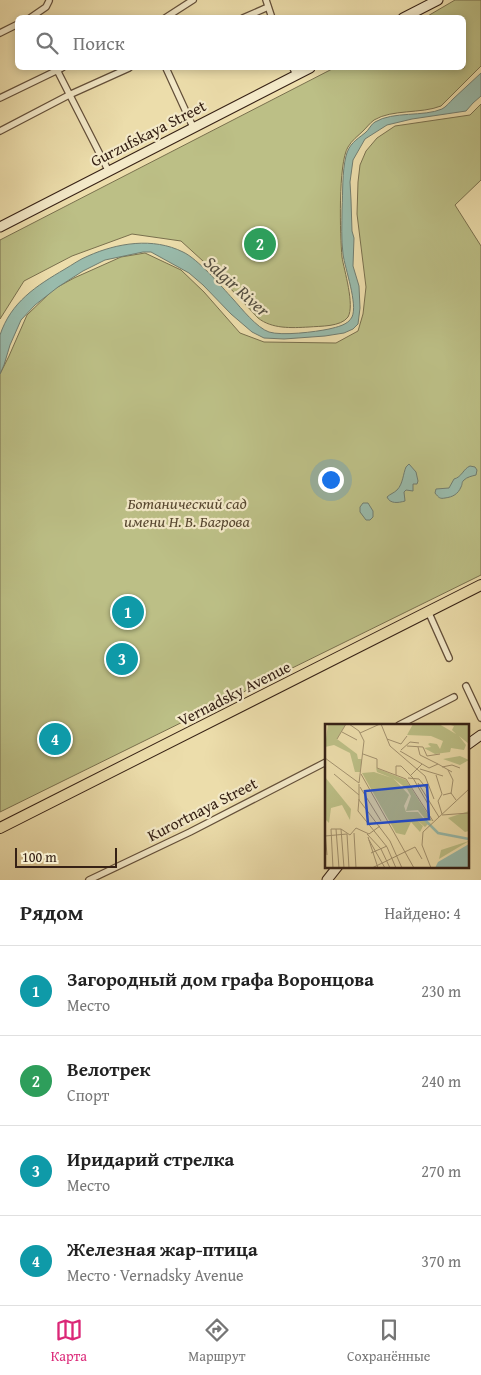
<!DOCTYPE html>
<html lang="ru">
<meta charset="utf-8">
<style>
body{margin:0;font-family:"Gentium Book Plus",serif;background:#f2f2f2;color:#222}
.scale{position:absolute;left:15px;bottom:12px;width:102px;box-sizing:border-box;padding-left:5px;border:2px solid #362115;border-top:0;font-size:14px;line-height:18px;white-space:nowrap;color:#362115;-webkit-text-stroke:4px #f3e9c8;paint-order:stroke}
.you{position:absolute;left:330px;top:479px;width:18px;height:18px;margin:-12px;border:4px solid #fff;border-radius:50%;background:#1a73e8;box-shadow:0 0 0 8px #1a73e833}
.badge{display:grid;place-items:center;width:32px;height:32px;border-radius:50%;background:#db2777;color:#fff;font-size:16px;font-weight:700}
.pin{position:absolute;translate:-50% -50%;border:2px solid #fff;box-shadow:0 1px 5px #0006}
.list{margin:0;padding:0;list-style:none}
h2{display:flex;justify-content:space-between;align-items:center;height:65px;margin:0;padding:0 20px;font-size:21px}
h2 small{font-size:16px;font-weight:400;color:#767676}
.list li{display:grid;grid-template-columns:32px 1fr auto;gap:15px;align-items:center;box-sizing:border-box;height:90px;padding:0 20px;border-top:1px solid #e0e0e0}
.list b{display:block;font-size:19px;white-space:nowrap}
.list p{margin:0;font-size:16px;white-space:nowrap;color:#767676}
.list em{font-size:16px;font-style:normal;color:#767676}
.icon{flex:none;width:28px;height:28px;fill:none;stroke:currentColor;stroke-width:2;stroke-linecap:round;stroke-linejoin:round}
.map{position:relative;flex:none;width:481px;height:880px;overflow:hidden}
.search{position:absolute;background:#fff;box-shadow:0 2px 8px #0003;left:15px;right:15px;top:15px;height:55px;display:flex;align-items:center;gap:12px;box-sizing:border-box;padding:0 18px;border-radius:8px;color:#767676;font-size:19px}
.sheet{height:425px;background:#fff}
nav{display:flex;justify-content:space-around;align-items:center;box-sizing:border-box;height:70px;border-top:1px solid #e0e0e0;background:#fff;font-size:14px;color:#767676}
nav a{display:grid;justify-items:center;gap:2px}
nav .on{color:#db2777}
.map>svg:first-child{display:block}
.green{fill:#bcbf86;stroke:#79704e}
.water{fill:#99bbac;stroke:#717d70}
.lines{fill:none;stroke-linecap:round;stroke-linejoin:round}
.minor-casing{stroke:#64503a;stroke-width:8}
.secondary-casing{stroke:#362115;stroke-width:11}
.primary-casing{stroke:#362115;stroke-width:12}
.minor{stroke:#f3e9c8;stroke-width:5.5}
.secondary{stroke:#f3e9c8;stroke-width:9}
.primary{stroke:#ecddab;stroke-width:10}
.labels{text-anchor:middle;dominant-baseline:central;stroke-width:4.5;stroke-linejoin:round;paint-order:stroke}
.street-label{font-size:16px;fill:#362115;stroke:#f3e9c8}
.park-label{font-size:16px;font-style:italic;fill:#584831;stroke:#f3e9c8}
.water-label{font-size:18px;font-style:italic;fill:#544f42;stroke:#f3e9c8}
.inset-river{fill:none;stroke:#99bbac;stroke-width:2.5}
.inset-road{fill:none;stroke:#a3926f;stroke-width:1}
.view{fill:#1d4ed8;fill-opacity:0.15;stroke:#1d4ed8;stroke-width:2.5}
.inset-edge{fill:none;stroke:#362115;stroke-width:2.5}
</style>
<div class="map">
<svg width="481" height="880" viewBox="0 0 481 880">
<rect width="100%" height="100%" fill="#ecddab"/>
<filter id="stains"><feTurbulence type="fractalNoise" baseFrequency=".004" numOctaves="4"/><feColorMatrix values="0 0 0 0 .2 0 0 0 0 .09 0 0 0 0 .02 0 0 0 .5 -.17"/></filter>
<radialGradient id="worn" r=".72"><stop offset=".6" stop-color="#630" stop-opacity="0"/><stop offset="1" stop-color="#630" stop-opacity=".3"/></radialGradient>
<g class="green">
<path d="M455,0h26v66l-40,40c-20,8 -49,3 -67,14 -4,3 -7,7 -11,11 -5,5 -11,9 -15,16 -10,16 -8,89 -6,110 2,13 13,48 6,60 -7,10 -28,9 -39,10 -18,1 -37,2 -51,-9l-43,-46 -34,-31 -49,-7 -60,22 -48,25 -24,38v-79l334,-172h130v-50l-38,-1z"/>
<polygon points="481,104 481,180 455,205 481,246 481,575 0,812 0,374 9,356 27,315 54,289 74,278 121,257 145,253 181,270 204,292 240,333 264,342 336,343 358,331 363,314 366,287 357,214 358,182 360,165 366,151 377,138 395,126 470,115"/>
</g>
<g class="water">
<path d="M481,73v23l-8,7 -7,8 -54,8 -25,6 -22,14 -12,21 -3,22 1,18 1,31 2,7 -1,28 6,20 1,22 -2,16 -5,5 -9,4 -19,3 -41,3 -20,-1 -12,-6 -21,-18 -28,-29 -14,-12 -38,-21h-8l-38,8 -22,11 -25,16 -23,18 -14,15 -11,25 -6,20 -4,9v-39c11,-33 36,-49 65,-66 7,-4 15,-10 23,-13 29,-13 65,-19 95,-4 15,7 38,34 50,47 8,9 24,29 36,33 13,4 46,0 60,-3 8,-2 19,-4 23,-12 6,-13 -7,-48 -9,-63 -2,-15 -1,-30 -1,-45 1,-17 0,-37 4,-53 3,-12 10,-16 19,-23 4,-3 6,-9 10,-11 18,-11 49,-5 67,-13 4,-2 8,-7 11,-10 9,-9 19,-17 28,-26z"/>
<path d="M409,464l7,8 2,9 -1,3h-4v7l-7,-1 -2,2 1,9c-7,2 -15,3 -18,-4 3,-3 7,-4 10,-7 6,-6 6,-16 9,-23z"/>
<path d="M470,466l5,1 2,3 -1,5c-4,1 -9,2 -12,5 -3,3 -1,3 -3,7 -3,7 -8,10 -16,11 -5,1 -6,0 -10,-5l1,-4 13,-1 5,-9c8,-2 9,-10 16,-13z"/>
<polygon points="363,503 368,503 373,511 373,517 370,520 366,520 360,512 360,507"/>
</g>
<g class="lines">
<g class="minor-casing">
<g id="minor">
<polyline points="266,0 272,18"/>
<polyline points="30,18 46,7 49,1"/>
<polyline points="165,18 193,0"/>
<polyline points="243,18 268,7"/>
<polyline points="0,33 18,24"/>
<polyline points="56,68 108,170"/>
<polyline points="166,68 193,127"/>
<polyline points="293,68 296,75"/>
<polyline points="0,98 62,68"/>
<polyline points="0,131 69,95 129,68"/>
<polyline points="428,611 449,658"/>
<polyline points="466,686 481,718"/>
<polyline points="399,725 454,697"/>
<polyline points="89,880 190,832 326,762"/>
</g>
</g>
<g class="secondary-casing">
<g id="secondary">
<polyline points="403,18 438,0"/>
<polyline points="0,227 310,68"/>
<polyline points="467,745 481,735"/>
<polyline points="327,880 338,866"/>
</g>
</g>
<g class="primary-casing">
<polyline id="primary" points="0,828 481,585"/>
</g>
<use href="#minor" class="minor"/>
<use href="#secondary" class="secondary"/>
<use href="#primary" class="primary"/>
</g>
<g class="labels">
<g class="street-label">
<text transform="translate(148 133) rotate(-27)">Gurzufskaya Street</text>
<text transform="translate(234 693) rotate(-27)">Vernadsky Avenue</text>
<text transform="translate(202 809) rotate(-27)">Kurortnaya Street</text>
</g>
<g class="park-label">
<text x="187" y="503">Ботанический сад<tspan x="187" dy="18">имени Н. В. Багрова</tspan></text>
</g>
<g class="water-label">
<text transform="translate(237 286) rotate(42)">Salgir River</text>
</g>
</g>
<g transform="translate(325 724)">
<rect width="144" height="144" fill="#ecddab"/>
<path d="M3,0h18l-9,15 20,15 1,5h4l-2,13h-5l-5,-19 -16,-8 -9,2zM88,0h26l17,10 -4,-4 2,-4 -7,-2h22v20l-10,-8 7,9 -2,5 -13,-2 -1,4 -15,2 -11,-6 7,-1 -3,-3 2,-1 7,1 3,5 3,-8 -12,-5 -24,-1zM135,32l9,4 -9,5 -17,-6zM51,44l30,12 26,41 -6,-1 -8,-10 -12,1 5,-15 -4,-7 -14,-11 16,17 -5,11 2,6h12l10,12 -3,3 -8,-7 6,6 -3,6 -9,-10 -6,13 -9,-2 -34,-60 12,-1 18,6 -15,-6zM0,53l26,32 -1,11 -8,-15 -11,3 -2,15 -4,-4zM144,87v20l-4,1 -17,-14zM144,117l-30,18 2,-9z" fill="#bcbf86"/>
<path d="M144,120v24h-34l3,-6z" fill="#99bbac"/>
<path class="inset-river" d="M100,96l13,13 31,6"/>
<path class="inset-road" d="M24,0l10,7 5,10 -5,42M56,0l9,22 35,30 9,23M17,8l15,8M35,9l20,-9M12,15l9,-15M62,15l14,5 6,-8M82,22l16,1 4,9 13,-2M93,23l2,8 18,9M76,26l9,-8 9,1M75,27l29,17 9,-4 14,8M38,30l14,5v9l29,11 27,42M0,34l34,25M117,43l10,-2 8,3M95,45l23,7M123,46l5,10 -2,14M9,50l25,21M36,50l53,94M71,51v-9h5l12,12 15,26M111,51l6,19M85,52l12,-12M83,54l11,1 8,10M93,59l21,34M34,60v16l31,41 12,27M35,63l21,34M118,71l8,-2 5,7M34,75l-1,12 29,36 9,21M117,90l-4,-13 4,-7M117,91l27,-2M11,105l3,39M16,105l3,39M0,108l2,23M29,109l2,35M42,110l14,15 9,19M0,112l22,-2 2,34M43,113l10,31M44,116l16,28M46,129l16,-7M8,144l-2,-39h10l9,6 6,-7 13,6 11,-8M47,144l43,-21 7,12M106,144l-9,-23 1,-13 46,-43"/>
<path class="view" d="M102,61l2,34 -61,5 -3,-33z"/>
<rect width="144" height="144" class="inset-edge"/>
</g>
<rect width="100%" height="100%" filter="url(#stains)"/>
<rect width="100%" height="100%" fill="url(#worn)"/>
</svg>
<div class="scale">100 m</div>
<div class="you"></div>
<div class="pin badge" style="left:128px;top:612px;background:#0f9aa8">1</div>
<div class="pin badge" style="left:260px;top:244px;background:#2e9e5b">2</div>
<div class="pin badge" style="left:122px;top:659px;background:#0f9aa8">3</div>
<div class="pin badge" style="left:55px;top:739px;background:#0f9aa8">4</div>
<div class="search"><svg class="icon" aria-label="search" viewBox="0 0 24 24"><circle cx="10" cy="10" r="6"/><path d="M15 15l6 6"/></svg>Поиск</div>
</div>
<section class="sheet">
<h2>Рядом<small>Найдено: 4</small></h2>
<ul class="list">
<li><span class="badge" style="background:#0f9aa8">1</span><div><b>Загородный дом графа Воронцова</b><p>Место</p></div><em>230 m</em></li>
<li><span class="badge" style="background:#2e9e5b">2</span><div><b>Велотрек</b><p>Спорт</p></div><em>240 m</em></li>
<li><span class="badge" style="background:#0f9aa8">3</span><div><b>Иридарий стрелка</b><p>Место</p></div><em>270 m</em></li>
<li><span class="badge" style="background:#0f9aa8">4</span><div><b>Железная жар-птица</b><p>Место · Vernadsky Avenue</p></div><em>370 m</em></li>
</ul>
</section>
<nav>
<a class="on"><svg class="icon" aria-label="map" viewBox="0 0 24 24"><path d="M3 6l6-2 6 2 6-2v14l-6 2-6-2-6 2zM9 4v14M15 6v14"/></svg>Карта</a>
<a><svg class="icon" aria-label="directions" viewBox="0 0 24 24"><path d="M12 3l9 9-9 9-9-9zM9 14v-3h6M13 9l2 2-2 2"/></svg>Маршрут</a>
<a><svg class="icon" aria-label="saved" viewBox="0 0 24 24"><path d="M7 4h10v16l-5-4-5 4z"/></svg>Сохранённые</a>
</nav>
